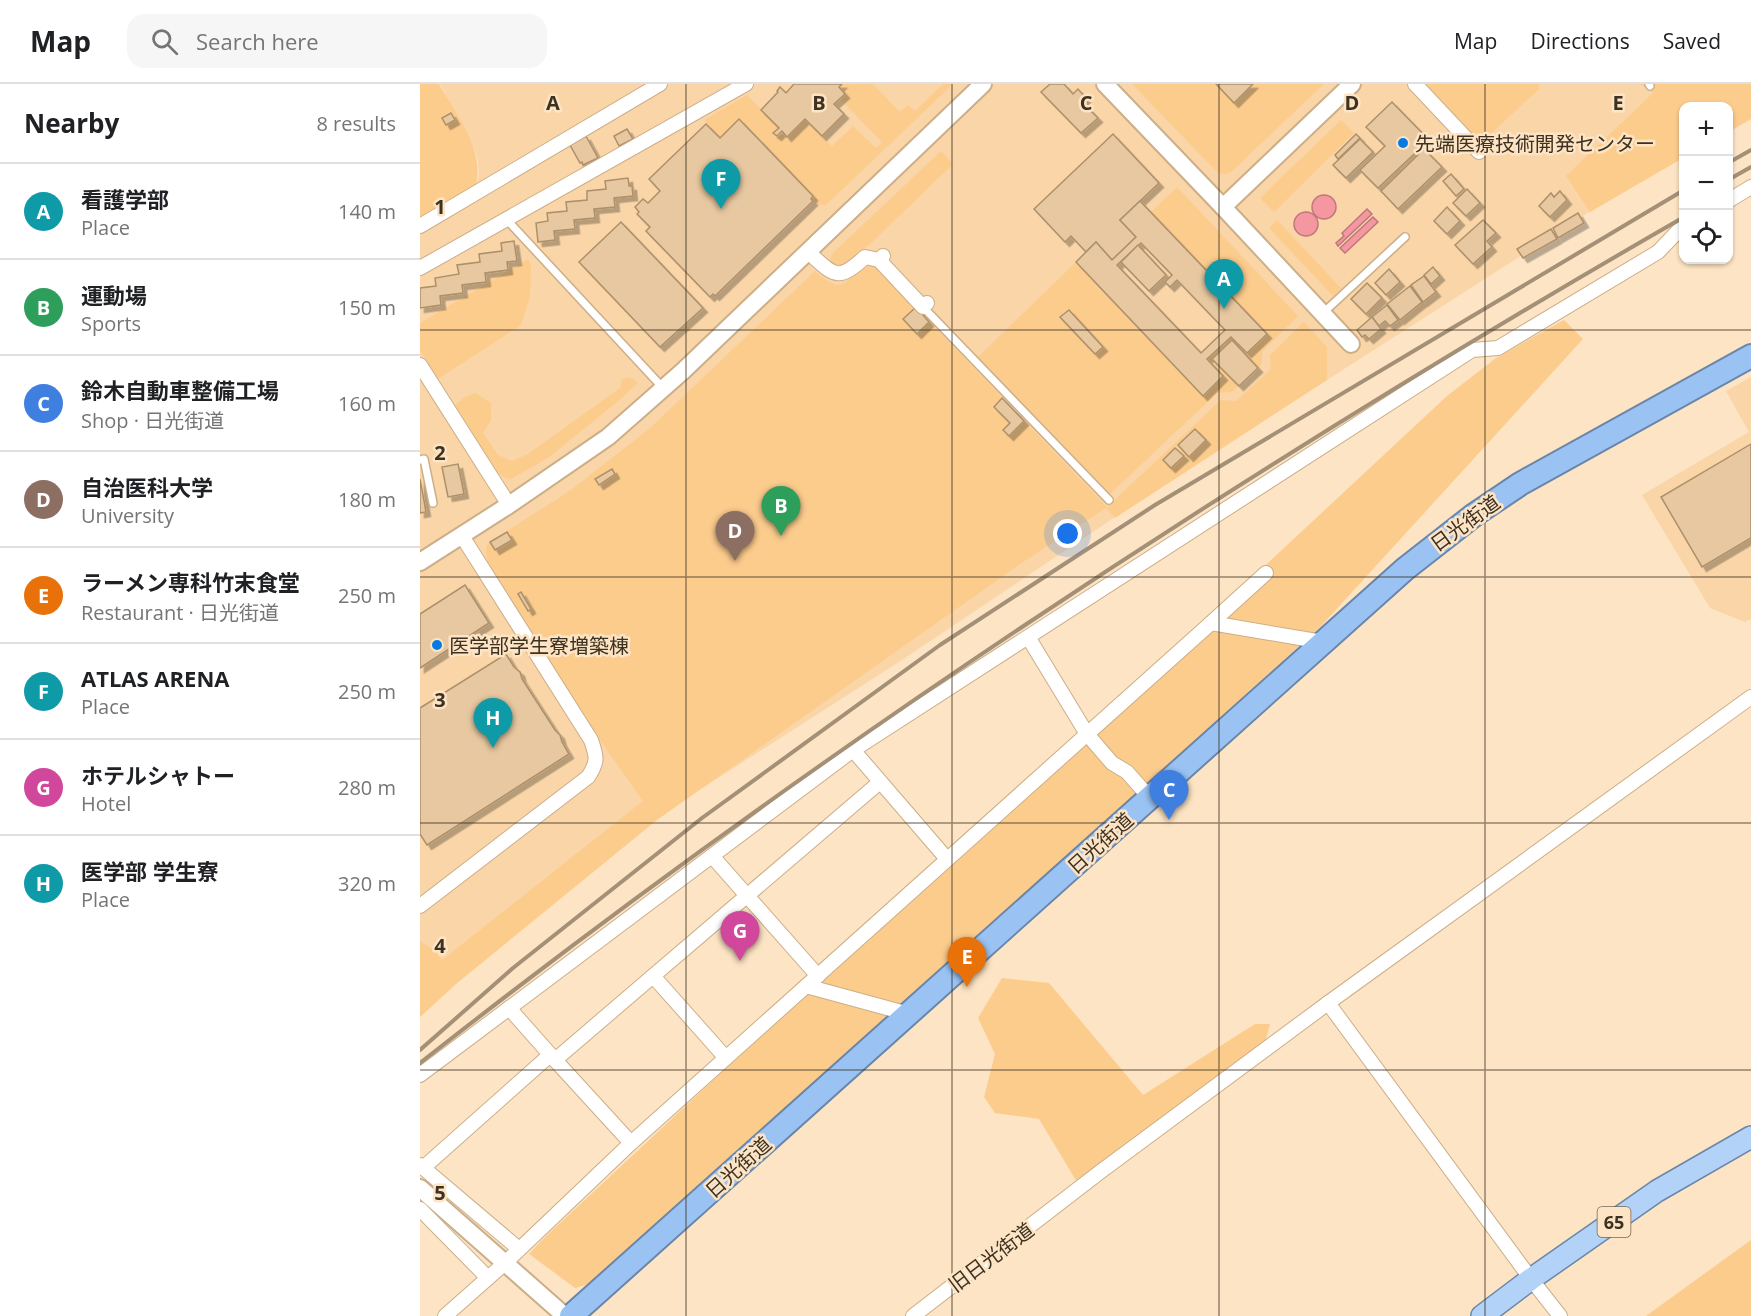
<!DOCTYPE html>
<meta charset="utf-8">
<style>
body{margin:0;font-family:"Open Sans","Noto Sans JP",sans-serif;background:#f6f6f6;color:#202124}
.controls{position:absolute;right:18px;top:18px;display:grid;overflow:hidden;border-radius:12px;box-shadow:0 2px 4px #0004}
.controls button{width:54px;height:54px;display:grid;place-items:center;padding:0;border:0;border-bottom:2px solid #e0e0e0;background:#fff;color:#202124;font:30px sans-serif}
.you{position:absolute;left:648px;top:450px;width:21px;height:21px;margin:-15px;border:4px solid #fff;border-radius:50%;background:#1a73e8;box-shadow:0 0 0 9px #1a73e833}
.badge{display:grid;place-items:center;width:39px;height:39px;border-radius:50%;background:#b45309;color:#fff;font-size:20px;font-weight:700}
.pin{position:absolute;translate:-50% -50px;filter:drop-shadow(0 2px 3px #0008)}
.pin::after{content:'';position:absolute;top:32px;width:21px;height:18px;background:inherit;clip-path:polygon(0 0,100% 0,50% 100%)}
.list{margin:0;padding:0;list-style:none}
h2{display:flex;justify-content:space-between;align-items:center;height:78px;margin:0;padding:0 24px;font-size:26px}
h2 small{font-size:20px;font-weight:400;color:#757577}
.list li{display:grid;grid-template-columns:39px 1fr auto;gap:18px;align-items:center;box-sizing:border-box;height:96px;padding:0 24px;border-top:2px solid #e0e0e0}
.list b{display:block;font-size:22px;white-space:nowrap}
.list p{margin:0;font-size:20px;white-space:nowrap;color:#757577}
.list em{font-size:20px;font-style:normal;color:#757577}
.icon{flex:none;width:33px;height:33px;fill:none;stroke:currentColor;stroke-width:2;stroke-linecap:round;stroke-linejoin:round}
.map{position:relative;flex:none;width:1331px;height:1232px;overflow:hidden}
header{display:flex;align-items:center;gap:36px;box-sizing:border-box;height:84px;padding:0 30px;background:#fff;border-bottom:2px solid #e0e0e0}
header strong{font-size:28px}
nav{display:flex;gap:33px;margin-inline-start:auto;font-size:21px}
.search{width:420px;height:54px;background:#f6f6f6;display:flex;align-items:center;gap:15px;box-sizing:border-box;padding:0 21px;border-radius:18px;color:#757577;font-size:22px}
main{display:flex}
aside{flex:1;background:#fff}
.map>svg:first-child{display:block}
.built{fill:#fad5a7}
.green{fill:#fccc8d}
.water{fill:#f597a1;stroke:#be787b;stroke-width:1.5}
.building{fill:#e7c8a1;stroke:#ad906a;stroke-width:1.5;fill-rule:evenodd;filter:url(#shadow)}
.lines{fill:none;stroke-linecap:round;stroke-linejoin:round}
.service-casing{stroke:#ccae87;stroke-width:10}
.minor-casing{stroke:#ccae87;stroke-width:16}
.tertiary-casing{stroke:#ccae87;stroke-width:20}
.primary-casing{stroke:#6986a9;stroke-width:24}
.trunk-casing{stroke:#6986a9;stroke-width:26}
.service{stroke:#fff;stroke-width:7}
.minor{stroke:#fff;stroke-width:14}
.tertiary{stroke:#fff;stroke-width:16}
.primary{stroke:#b3d2f7;stroke-width:21}
.trunk{stroke:#9ac3f4;stroke-width:22}
.rail{stroke:#a39077;stroke-width:4}
.grid{fill:none;stroke:#3d3121;stroke-width:1.5;stroke-opacity:0.55}
.poi-dot{fill:#087be2;stroke:#fde4c4;stroke-width:2}
.labels{text-anchor:middle;dominant-baseline:central;stroke-width:5;stroke-linejoin:round;paint-order:stroke}
.shield{fill:#fde4c4;stroke:#776752;stroke-width:1.5}
.shield-label{font-size:18px;font-weight:bold;fill:#3d3121}
.poi-label{font-size:20px;fill:#3d3121;stroke:#fde4c4;text-anchor:start}
.street-label{font-size:20px;fill:#3d3121;stroke:#fde4c4}
.grid-label{font-size:20px;text-anchor:middle;font-weight:bold;fill:#3d3121;stroke:#fde4c4;stroke-width:5;stroke-linejoin:round;paint-order:stroke}
</style>
<header>
<strong>Map</strong>
<div class="search"><svg class="icon" aria-label="search" viewBox="0 0 24 24"><circle cx="10" cy="10" r="6"/><path d="M15 15l6 6"/></svg>Search here</div>
<nav><a>Map</a><a>Directions</a><a>Saved</a></nav>
</header>
<main>
<aside>
<h2>Nearby<small>8 results</small></h2>
<ul class="list">
<li><span class="badge" style="background:#0f9aa8">A</span><div><b>看護学部</b><p>Place</p></div><em>140 m</em></li>
<li><span class="badge" style="background:#2e9e5b">B</span><div><b>運動場</b><p>Sports</p></div><em>150 m</em></li>
<li><span class="badge" style="background:#3f7fe0">C</span><div><b>鈴木自動車整備工場</b><p>Shop · 日光街道</p></div><em>160 m</em></li>
<li><span class="badge" style="background:#8d6e63">D</span><div><b>自治医科大学</b><p>University</p></div><em>180 m</em></li>
<li><span class="badge" style="background:#e8710a">E</span><div><b>ラーメン専科竹末食堂</b><p>Restaurant · 日光街道</p></div><em>250 m</em></li>
<li><span class="badge" style="background:#0f9aa8">F</span><div><b>ATLAS ARENA</b><p>Place</p></div><em>250 m</em></li>
<li><span class="badge" style="background:#d1479c">G</span><div><b>ホテルシャトー</b><p>Hotel</p></div><em>280 m</em></li>
<li><span class="badge" style="background:#0f9aa8">H</span><div><b>医学部 学生寮</b><p>Place</p></div><em>320 m</em></li>
</ul>
</aside>
<div class="map">
<svg width="1331" height="1232" viewBox="0 0 1331 1232">
<defs>
<filter id="shadow"><feDropShadow dx="4.5" dy="4.5" stdDeviation="0" flood-color="#0004"/></filter>
</defs>
<rect width="100%" height="100%" fill="#fde4c4"/>
<g class="built">
<polygon points="20,0 1331,0 1308,22 1264,22 1263,68 907,296 728,411 482,576 164,780 0,933 0,136 56,101 59,91 58,77 54,64"/>
<polygon points="1331,293 1331,535 1325,538 1290,524 1222,411 1329,348 1306,307"/>
</g>
<g class="green">
<path d="M0,0h19c17,30 46,66 37,101l-56,34z"/>
<path d="M422,0h31l27,28 8,-7 7,6 28,-27h10l-127,121c-5,1 -11,-2 -15,-6l2,-3 -74,-76 -19,18 -16,-18 43,-25 32,33 -6,5 3,3 6,-5 5,6 18,-18 27,27 21,-20 23,22 6,-6 -42,-43 5,-5 -6,-7z"/>
<path d="M712,0h84l18,19 19,-19h71l-93,88c-7,3 -10,2 -16,-2z"/>
<polygon points="1001,0 1119,0 1119,5 1063,57 1059,58"/>
<polygon points="1220,0 1331,0 1331,35 1309,48 1308,22 1264,22 1263,74 1170,128 1146,92 1233,9"/>
<polygon points="921,36 934,49 854,128 840,114"/>
<polygon points="521,67 533,80 451,159 426,180 419,184 413,181 410,174 413,169"/>
<polygon points="757,103 878,232 842,268 842,280 812,308 797,309 690,410 558,273 656,178 783,311 803,292 787,275 811,253 827,269 847,250 731,128"/>
<polygon points="857,136 921,204 913,212 849,144"/>
<polygon points="108,175 111,181 110,212 101,241 18,295 0,266 0,239"/>
<path d="M451,181l7,3 229,239 114,-107 15,1 35,-32 -1,-14 34,-33 23,25v33l-212,138 -9,-10 -86,56 -363,256 -201,164 -36,33v-76l14,9 8,10 201,-159 -41,-58 -112,-175c-3,-8 -6,-17 -2,-25l83,-53 79,-62 165,-157c34,31 31,0 56,-6z"/>
<polygon points="1144,236 1163,255 902,541 180,1197 155,1204 109,1170 124,1154 1027,312 1076,274"/>
<polygon points="210,293 218,299 197,318 128,374 91,395 85,394 78,389 35,321 43,314 55,309 71,319 71,336 63,349 78,371 92,377 108,370 200,304 202,295"/>
<polygon points="582,894 629,899 723,1011 835,940 850,940 844,962 657,1098 619,1035 575,1029 564,1013 575,970 558,934"/>
<polygon points="1331,1156 1331,1232 1226,1232"/>
</g>
<g class="water">
<circle cx="904" cy="123" r="12"/>
<polygon points="947,125 952,130 918,162 916,159 924,152 922,149"/>
<circle cx="886" cy="140" r="12"/>
<polygon points="953,133 958,138 925,169 920,164"/>
</g>
<g class="building">
<polygon points="374,0 422,0 419,3 425,10 414,20 424,30 402,52 385,35 367,53 362,47 357,52 353,49 359,44 341,26 358,8 357,7 360,3 366,9"/>
<polygon points="630,0 644,0 653,10 658,5 666,14 662,18 678,34 661,49 621,8"/>
<polygon points="796,0 833,0 814,19"/>
<polygon points="972,18 1009,56 958,104 940,86 965,62 946,43"/>
<polygon points="31,29 35,36 26,41 22,34"/>
<polygon points="319,35 393,112 391,115 393,117 295,212 293,210 290,213 226,147 230,143 217,130 219,128 215,123 223,115 228,119 240,107 229,95 286,40 300,54"/>
<polygon points="207,45 213,55 199,62 194,52"/>
<polygon points="693,50 739,99 700,136 716,153 692,176 676,158 666,168 651,152 645,158 614,125"/>
<polygon points="936,50 940,54 918,75 915,71"/>
<polygon points="166,52 178,74 163,81 162,78 160,79 150,61"/>
<polygon points="940,55 953,68 926,94 913,81"/>
<polygon points="1004,65 1022,83 978,125 961,107"/>
<polygon points="1031,90 1044,105 1036,112 1023,97"/>
<polygon points="208,94 209,102 212,102 213,112 194,114 195,123 174,125 175,134 154,136 155,145 134,147 135,156 118,158 116,139 128,137 127,129 147,127 146,118 167,116 167,107 186,105 185,97"/>
<polygon points="1047,105 1060,119 1046,132 1033,119"/>
<polygon points="1140,107 1147,116 1130,133 1119,122 1131,109 1134,113"/>
<path d="M720,117l127,133 -20,19 -16,-16 -24,22 16,17 -20,20 -127,-134 20,-20 16,18 24,-23 -16,-17zM721,159l31,32 -7,7 5,5 7,-7 48,50 -24,23 -84,-88z"/>
<polygon points="1027,123 1040,137 1027,150 1014,137"/>
<polygon points="1158,129 1164,139 1138,154 1133,144"/>
<polygon points="1063,136 1076,149 1067,157 1072,163 1053,180 1035,161"/>
<polygon points="201,138 283,224 240,263 159,178"/>
<polygon points="1131,145 1137,155 1103,174 1097,165"/>
<polygon points="94,157 97,177 87,178 88,186 65,189 66,198 42,201 43,209 20,212 21,221 0,224 0,204 16,202 15,194 39,190 37,181 60,178 59,170 82,167 81,159"/>
<polygon points="718,161 746,191 729,207 701,178"/>
<polygon points="1013,183 1020,192 1011,200 1004,191"/>
<polygon points="969,185 980,198 966,211 955,199"/>
<polygon points="1004,192 1016,208 1003,218 991,201"/>
<polygon points="947,199 962,214 946,230 931,215"/>
<polygon points="990,202 1002,218 980,236 967,220"/>
<polygon points="967,221 978,236 970,242 965,237 959,242 952,233"/>
<polygon points="496,223 509,238 497,250 483,235"/>
<polygon points="649,226 683,263 675,270 640,233"/>
<polygon points="952,233 961,245 949,255 945,251 942,253 937,246"/>
<polygon points="812,256 838,284 819,302 792,275"/>
<polygon points="582,314 604,337 589,352 583,346 590,339 574,323"/>
<polygon points="775,345 786,356 769,373 758,361"/>
<polygon points="1331,360 1331,454 1282,483 1241,413"/>
<polygon points="755,364 764,372 751,384 743,376"/>
<polygon points="38,380 44,410 28,413 22,383"/>
<polygon points="192,385 195,390 179,401 175,395"/>
<polygon points="0,395 6,428 0,429"/>
<polygon points="87,448 92,456 75,466 70,458"/>
<polygon points="45,501 69,539 0,584 0,530"/>
<polygon points="101,508 111,525 108,527 98,510"/>
<polygon points="86,570 94,583 100,588 102,595 135,646 140,651 142,658 149,670 7,761 0,750 0,624"/>
</g>
<g class="lines">
<g class="service-casing">
<g id="service">
<polyline points="1229,0 1230,2"/>
<polyline points="87,136 244,305"/>
<polyline points="503,223 689,416"/>
<polyline points="903,229 985,153"/>
<polyline points="0,376 4,375 13,419"/>
</g>
</g>
<g class="minor-casing">
<g id="minor">
<polyline points="995,0 1059,68"/>
<polyline points="1308,117 1331,103"/>
<polyline points="0,142 240,0"/>
<path d="M388,168c26,23 29,31 57,5l14,3 4,-4"/>
<polyline points="459,176 503,223 507,219"/>
<polyline points="0,184 326,0"/>
<polyline points="0,281 89,421"/>
<polyline points="791,539 846,489"/>
<polyline points="608,553 667,650 692,679 707,688 730,714"/>
<polyline points="433,666 527,775"/>
<polyline points="292,772 398,892"/>
<path d="M0,822l168,-129c10,-15 9,-20 3,-37l-129,-204"/>
<polyline points="386,902 489,930"/>
<polyline points="908,919 1111,1195 1140,1232"/>
<polyline points="89,924 135,976 233,892"/>
<polyline points="306,974 233,892 460,698"/>
<polyline points="135,976 211,1059"/>
<polyline points="0,991 433,666 1052,266 1078,264 1238,168 1258,147 1264,143"/>
<polyline points="0,1081 99,1165"/>
<polyline points="3,1084 130,971"/>
<polyline points="0,1125 68,1194"/>
<polyline points="25,1232 85,1179 211,1059 791,539 903,558"/>
<polyline points="493,1232 680,1088 908,919 1331,613"/>
</g>
</g>
<g class="tertiary-casing">
<g id="tertiary">
<polyline points="685,0 803,123 931,260"/>
<polyline points="803,123 932,0"/>
<polyline points="0,478 89,421 188,353 263,287 563,0"/>
<polyline points="0,1104 145,1232"/>
</g>
</g>
<g class="primary-casing">
<polyline id="primary" points="1062,1232 1111,1195 1237,1107 1331,1053"/>
</g>
<g class="trunk-casing">
<polyline id="trunk" points="151,1232 985,485 1054,431 1100,400 1331,272"/>
</g>
<use href="#service" class="service"/>
<use href="#minor" class="minor"/>
<use href="#tertiary" class="tertiary"/>
<use href="#primary" class="primary"/>
<use href="#trunk" class="trunk"/>
<g class="rail">
<polyline points="1308,79 1331,66"/>
<polyline points="1308,96 1331,83"/>
<polyline points="0,966 93,884 282,734 520,561 735,421 1264,106"/>
<path d="M0,979c399,-314 824,-593 1264,-846"/>
</g>
</g>
<path class="grid" d="M266,0v1232M532,0v1232M799,0v1232M1065,0v1232M0,246h1331M0,493h1331M0,739h1331M0,986h1331"/>
<g class="poi-dot">
<circle cx="983" cy="59" r="6"/>
<circle cx="17" cy="561" r="6"/>
</g>
<g class="labels">
<rect class="shield" x="1177.5" y="1123" width="33" height="30" rx="4.5"/>
<g class="shield-label">
<text x="1194" y="1138">65</text>
</g>
<g class="poi-label">
<text x="995" y="59">先端医療技術開発センター</text>
<text x="29" y="561">医学部学生寮増築棟</text>
</g>
<g class="street-label">
<text transform="translate(1045 439) rotate(-36)">日光街道</text>
<text transform="translate(680 759) rotate(-42)">日光街道</text>
<text transform="translate(318 1083) rotate(-42)">日光街道</text>
<text transform="translate(571 1173) rotate(-37)">旧日光街道</text>
</g>
</g>
<g class="grid-label">
<text x="133" y="26">A</text>
<text x="399" y="26">B</text>
<text x="666" y="26">C</text>
<text x="932" y="26">D</text>
<text x="1198" y="26">E</text>
<text x="20" y="130">1</text>
<text x="20" y="376">2</text>
<text x="20" y="623">3</text>
<text x="20" y="869">4</text>
<text x="20" y="1116">5</text>
</g>
</svg>
<div class="controls">
<button>+</button>
<button>−</button>
<button><svg class="icon" aria-label="locate" viewBox="0 0 24 24"><circle cx="12" cy="12" r="6"/><path d="M12 2v4M12 18v4M2 12h4M18 12h4"/></svg></button>
</div>
<div class="you"></div>
<div class="pin badge" style="left:804px;top:225px;background:#0f9aa8">A</div>
<div class="pin badge" style="left:361px;top:452px;background:#2e9e5b">B</div>
<div class="pin badge" style="left:749px;top:736px;background:#3f7fe0">C</div>
<div class="pin badge" style="left:315px;top:477px;background:#8d6e63">D</div>
<div class="pin badge" style="left:547px;top:903px;background:#e8710a">E</div>
<div class="pin badge" style="left:301px;top:125px;background:#0f9aa8">F</div>
<div class="pin badge" style="left:320px;top:877px;background:#d1479c">G</div>
<div class="pin badge" style="left:73px;top:664px;background:#0f9aa8">H</div>
</div>
</main>
